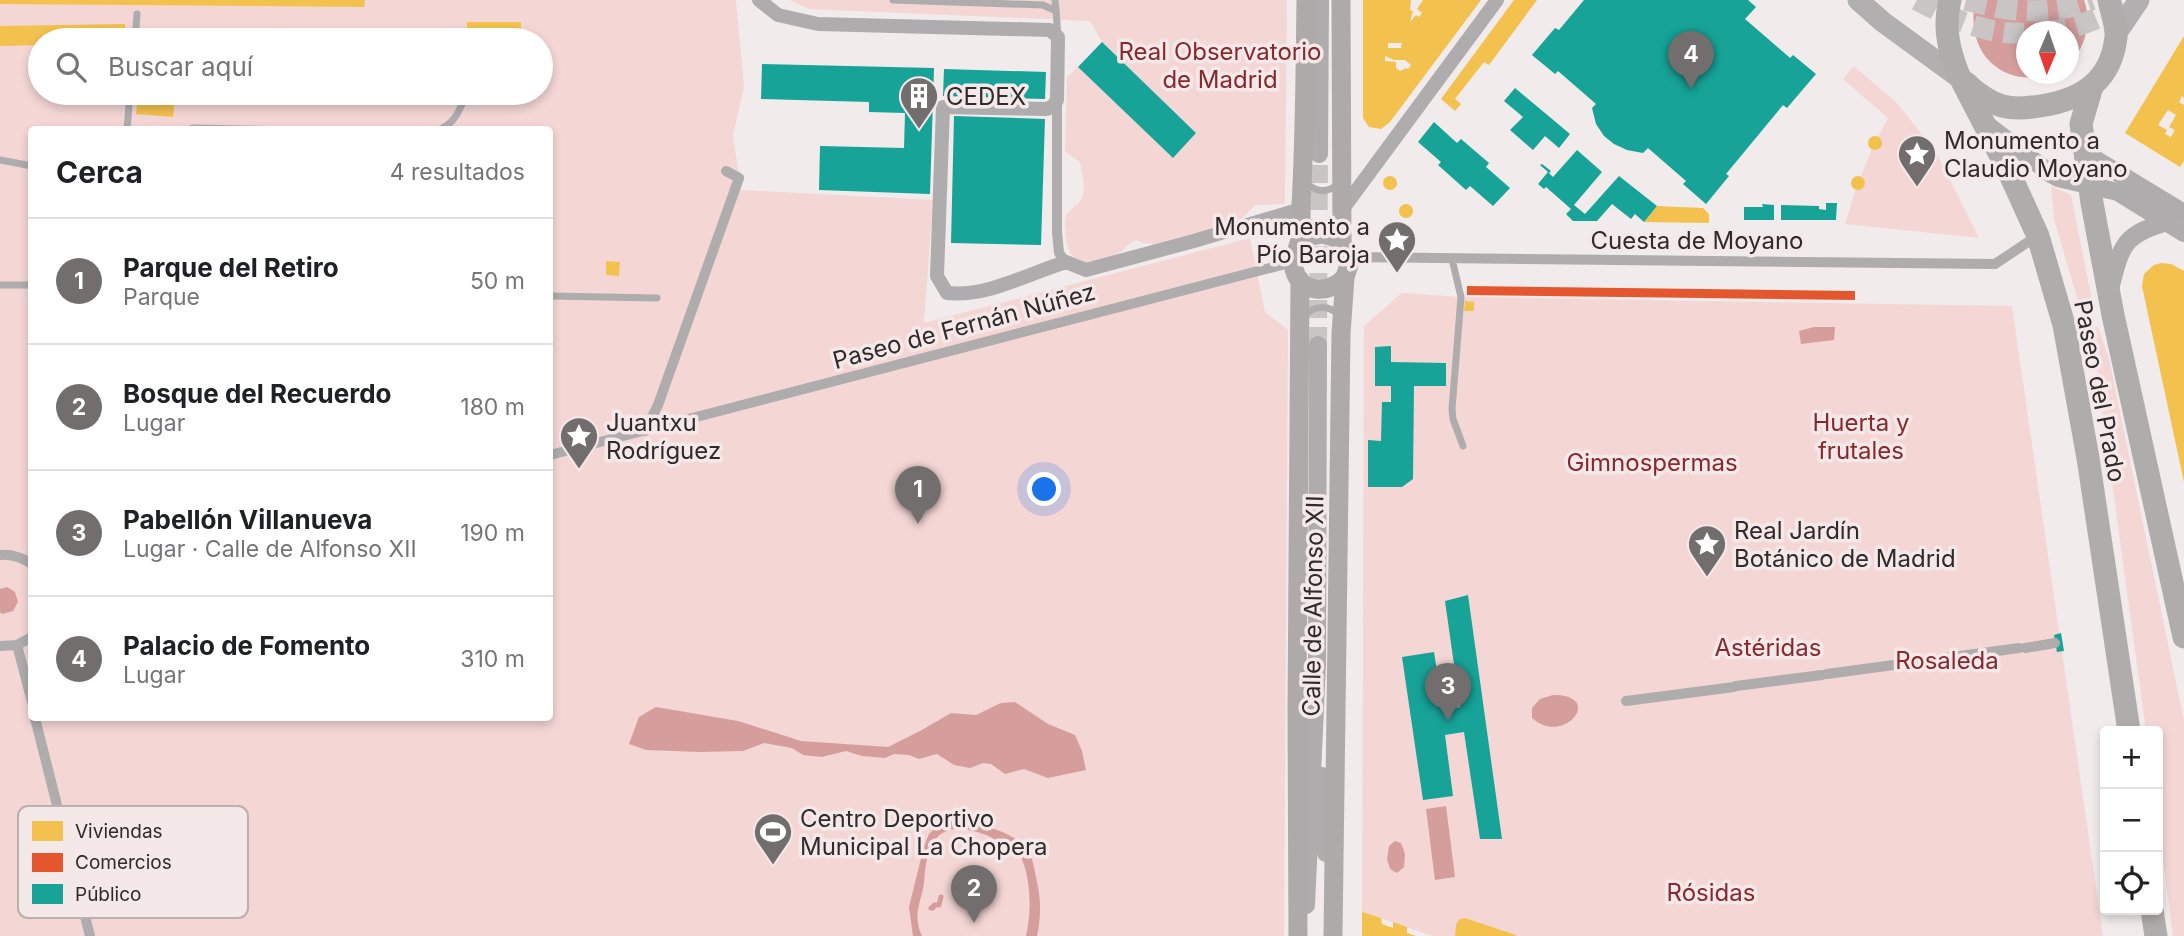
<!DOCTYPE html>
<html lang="es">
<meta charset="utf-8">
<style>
body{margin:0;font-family:Inter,sans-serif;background:#f2f2f2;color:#202124}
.controls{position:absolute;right:21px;bottom:21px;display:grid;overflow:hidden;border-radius:7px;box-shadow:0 4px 10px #0003}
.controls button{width:63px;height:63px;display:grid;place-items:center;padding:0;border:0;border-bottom:2px solid #e0e0e0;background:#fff;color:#202124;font:35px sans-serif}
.compass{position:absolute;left:2016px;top:21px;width:63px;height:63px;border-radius:50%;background:#fff;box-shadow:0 4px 10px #0003;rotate:182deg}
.you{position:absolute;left:1045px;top:490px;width:24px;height:24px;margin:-18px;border:5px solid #fff;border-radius:50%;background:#1a73e8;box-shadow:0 0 0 10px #1a73e833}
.badge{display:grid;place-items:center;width:46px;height:46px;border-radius:50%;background:#736e6e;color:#fff;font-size:23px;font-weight:700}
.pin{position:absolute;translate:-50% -58px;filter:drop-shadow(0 2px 4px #0008)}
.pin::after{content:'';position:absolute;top:37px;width:24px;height:21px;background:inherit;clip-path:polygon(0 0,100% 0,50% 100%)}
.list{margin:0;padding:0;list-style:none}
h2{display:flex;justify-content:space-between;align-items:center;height:91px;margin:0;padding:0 28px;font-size:30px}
h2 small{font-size:23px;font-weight:400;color:#757577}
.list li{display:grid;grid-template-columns:46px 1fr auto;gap:21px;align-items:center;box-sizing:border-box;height:126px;padding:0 28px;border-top:2px solid #e0e0e0}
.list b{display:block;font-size:26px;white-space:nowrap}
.list p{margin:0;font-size:23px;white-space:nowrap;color:#757577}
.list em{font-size:23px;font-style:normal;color:#757577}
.icon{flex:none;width:38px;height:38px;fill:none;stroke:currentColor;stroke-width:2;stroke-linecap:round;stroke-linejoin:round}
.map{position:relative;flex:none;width:2184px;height:936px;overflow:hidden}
.search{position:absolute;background:#fff;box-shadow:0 4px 10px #0003;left:28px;top:28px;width:525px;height:77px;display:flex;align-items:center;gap:18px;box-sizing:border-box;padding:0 24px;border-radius:38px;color:#757577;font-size:26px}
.panel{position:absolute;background:#fff;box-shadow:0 4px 10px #0003;left:28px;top:126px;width:525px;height:595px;border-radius:7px}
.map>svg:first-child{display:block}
.green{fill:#f4d6d5;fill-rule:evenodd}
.water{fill:#d69d9d}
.homes{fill:#f2c14e;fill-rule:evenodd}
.shops{fill:#e4572e}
.public{fill:#17a398}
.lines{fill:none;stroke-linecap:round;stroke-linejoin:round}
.stream{stroke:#d69d9d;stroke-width:5}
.tertiary-tunnel{stroke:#cac5c5;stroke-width:18;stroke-dasharray:18 9;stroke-linecap:butt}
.primary-tunnel{stroke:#cac5c5;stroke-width:21;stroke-dasharray:21 10;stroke-linecap:butt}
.service{stroke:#aeacac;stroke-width:7}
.pedestrian{stroke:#aeacac;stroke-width:10}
.minor{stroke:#aeacac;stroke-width:14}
.tertiary{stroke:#aeacac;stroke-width:18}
.secondary{stroke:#aeaaaa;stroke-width:19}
.primary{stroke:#b1afaf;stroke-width:21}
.trunk{stroke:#afacac;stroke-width:23}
.labels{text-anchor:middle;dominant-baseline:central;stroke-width:7;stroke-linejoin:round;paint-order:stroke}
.park-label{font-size:24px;fill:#86292f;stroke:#f4e9e8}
.poi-label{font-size:24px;fill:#2f2b2b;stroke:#f4e9e8;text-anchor:start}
.street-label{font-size:24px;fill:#2f2b2b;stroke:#f4e9e8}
.key{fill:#f4e9e8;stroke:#b9b0af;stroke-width:2}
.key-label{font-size:19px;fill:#2f2b2b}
</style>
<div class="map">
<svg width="2184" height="936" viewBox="0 0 2184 936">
<rect width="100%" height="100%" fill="#f1ebeb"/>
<g class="green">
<path d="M0,0h736l8,87 -11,48 8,55 192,10 -9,123 326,-85 15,74 23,18 -4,606h-1284zM40,40h501v53h-501zM32,130h518v588h-518z"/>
<path d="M790,0h497l-2,204 -30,1 -16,17 -86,25 -2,-4 -5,1 -10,-4c-11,4 -13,14 -26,18 -22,6 -41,9 -44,-20 0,-7 -2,-16 0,-22 3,-7 11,-10 15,-16 6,-10 1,-27 -1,-38l-15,-11 2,-74 11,-10 94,90 24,-24 -94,-91 -12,-21 -281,-12z"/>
<polygon points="1854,66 1897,103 1936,152 1979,238 1845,224 1856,189 1861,189 1865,184 1864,179 1861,176 1872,149 1878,149 1882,141 1878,137 1888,118 1843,79"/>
<polygon points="2051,186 2071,195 2093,306 2081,311 2054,219"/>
<polygon points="1402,293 1461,297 2012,306 2103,936 1433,936 1362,912 1364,326"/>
<polygon points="2098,327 2109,359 2184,721 2184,936 2173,936 2158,823 2158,731 2146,731 2095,358 2086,330"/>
</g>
<g class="water">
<path d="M1976,0h108c8,21 2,48 -15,63l-1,-31h-42v42h25c-50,16 -88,-25 -75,-74z"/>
<polygon points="1814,327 1835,327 1834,340 1801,344 1799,331"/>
<polygon points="7,587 15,592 18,602 13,611 2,614 0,612 0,589"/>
<path d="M1553,695c53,0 10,52 -21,23v-10l8,-9z"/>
<polygon points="1015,702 1048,724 1075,735 1082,751 1086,770 1048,778 1024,769 1005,774 991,764 983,763 970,768 954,765 937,754 919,759 909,755 894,754 885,758 862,756 846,751 822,757 803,755 792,748 764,743 743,751 700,752 646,750 629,744 639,717 656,707 738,721 801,741 888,747 920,731 951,713 976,715 1001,703"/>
<polygon points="1446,806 1455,877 1435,880 1426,809"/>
<path d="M953,821c25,3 65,9 77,34 4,8 5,18 7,27 4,17 4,36 0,54h-11c6,-25 5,-61 -7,-83 -22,-14 -70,-42 -87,-8 -6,12 -7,25 -8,38 -3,21 -12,30 -2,53h-9l-4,-29 15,-61 5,-12 7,-7 8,-4z"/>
<polygon points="1395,841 1401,843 1405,854 1404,867 1397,873 1390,869 1387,859 1389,846"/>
</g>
<g class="homes">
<polygon points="0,0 365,0 364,7 0,4"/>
<path d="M1363,0h48l-1,10 3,1 -3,11 6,-7 3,2 3,-4 -5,-4 6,-9h58l-91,122 -9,7 -12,-2 -6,-9zM1388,43h14l-1,5h-13zM1385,56l9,4h11l6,5 -3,4 -2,-1 -6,3 -4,-3v-6l-11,-1z"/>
<polygon points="1514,0 1537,0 1489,65 1484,62 1455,99 1461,104 1455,111 1441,99"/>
<polygon points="467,22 521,22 521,33 512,33 512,40 458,40 458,33 467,33"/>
<polygon points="125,24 126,40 40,40 40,45 0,46 0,26"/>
<polygon points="142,36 179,38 179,40 142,40"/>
<path d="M2184,36v62l-2,-2 -3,6 5,3v56l-4,6 -55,-34zM2168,110l8,5 -7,12 6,3 -4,7 -6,-3 2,-4 -9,-5z"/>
<polygon points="138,93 175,93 173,117 136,114"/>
<circle cx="1875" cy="143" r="7"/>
<circle cx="1390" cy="183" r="7"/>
<circle cx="1858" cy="183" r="7"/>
<circle cx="1406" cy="211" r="7"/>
<polygon points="1657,206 1703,208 1709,214 1709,223 1644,222"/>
<polygon points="606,261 620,262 619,276 606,275"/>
<polygon points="2161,263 2171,264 2184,271 2184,482 2142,286 2144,274 2154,265"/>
<polygon points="1465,301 1474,302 1474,311 1464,311"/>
<polygon points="1362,912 1381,918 1382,924 1390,927 1393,928 1393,922 1407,927 1407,933 1416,936 1362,936"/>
<polygon points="1465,918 1516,935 1516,936 1455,936 1456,924 1460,919"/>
</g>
<polygon class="shops" points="1467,286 1855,291 1855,300 1467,295"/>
<g class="public">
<polygon points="1584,0 1748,0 1756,7 1745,19 1790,58 1793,55 1816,74 1787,108 1783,105 1726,174 1729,176 1706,204 1683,184 1686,181 1648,148 1643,153 1627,150 1614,144 1604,136 1596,124 1592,108 1596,104 1558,71 1555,74 1532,55 1555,28 1559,30"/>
<polygon points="1102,42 1196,133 1173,158 1078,67"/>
<polygon points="762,64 934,68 930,194 819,190 820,146 904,148 905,113 869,112 869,102 761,99"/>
<polygon points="944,69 1046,72 1045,99 943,96"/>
<polygon points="1515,88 1570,134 1559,148 1545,136 1533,150 1510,130 1523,117 1504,101"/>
<polygon points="954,116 1045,119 1041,245 951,243"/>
<polygon points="1434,122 1457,143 1461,139 1489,163 1486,167 1510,188 1493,206 1470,186 1466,190 1438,165 1441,162 1418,142"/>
<polygon points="1577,150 1602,172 1574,205 1585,214 1619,176 1657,206 1644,222 1635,214 1631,219 1612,204 1597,221 1573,221 1566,214 1571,209 1546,187 1544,189 1538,184 1548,172 1540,165 1542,164 1551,171 1549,173 1553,177"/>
<polygon points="1826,203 1837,203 1836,220 1781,220 1781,205 1819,206 1819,209 1826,210"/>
<polygon points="1762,204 1774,205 1774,220 1744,220 1744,207 1763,207"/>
<polygon points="1391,346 1391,362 1446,363 1446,386 1414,386 1413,479 1402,487 1368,487 1368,440 1381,441 1382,402 1391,402 1391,386 1375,386 1375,347"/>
<polygon points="1468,595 1502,839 1480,839 1464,732 1445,735 1453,796 1423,800 1402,657 1434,652 1443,710 1460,707 1445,601"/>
<polygon points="2061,633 2064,651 2057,652 2054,635"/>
</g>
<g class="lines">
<polyline class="stream" points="931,908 933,908 934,905 939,905 941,897"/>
<polyline class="tertiary-tunnel" points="1318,345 1319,154"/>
<g class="primary-tunnel">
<path d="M1917,0c33,18 72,36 109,33"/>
<path d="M1966,0c45,12 80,17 126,0"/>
<path d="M2046,32c29,-3 55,-14 80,-28"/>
</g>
<g class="service">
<polyline points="893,0 1043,5 1056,11 1058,37"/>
<polyline points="1055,0 1056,11"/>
<polyline points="135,40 137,14"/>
<polyline points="127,130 130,93"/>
<polyline points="188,130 193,128 287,130"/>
<path d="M438,130c18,-6 22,-22 29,-37"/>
<polyline points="0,160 32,166"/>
<path d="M1306,182c8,10 21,12 32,2"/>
<polyline points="1452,259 1461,297 1452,409 1453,419 1463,446"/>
<polyline points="0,285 32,285"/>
<polyline points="550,296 657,298"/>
<path d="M1303,317c10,-11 24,-13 35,-3"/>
</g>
<g class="pedestrian">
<polyline points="1057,100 1057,232 1059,253 1066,262"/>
<polyline points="1348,257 1995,264 2037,236"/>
<polyline points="645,431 658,405 739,178 726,171"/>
<polyline points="550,455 1293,262"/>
<path d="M0,555c12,-1 21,2 32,9"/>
<polyline points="17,645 32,702"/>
<polyline points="0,646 17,645 32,637"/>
<polyline points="2025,648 2055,643"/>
<polyline points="1827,674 2019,648"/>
<polyline points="1736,686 1822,675"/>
<polyline points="1626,701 1734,687"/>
<polyline points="35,718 90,936"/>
</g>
<g class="minor">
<path d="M759,0l19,15 40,9 232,6 8,7 -1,63 -4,6 -6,3 -104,-2 -6,169 10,17c41,4 80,-19 119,-31l20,8 108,-29 107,-32"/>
<polyline points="1342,210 1497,0"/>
</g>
<g class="tertiary">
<polyline points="1986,124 2051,174 2058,178 2118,192 2184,233"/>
<polyline points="2085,153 2184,213"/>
<polyline points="1319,154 1320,0"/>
<path d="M2110,289c11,-42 12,-55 58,-67"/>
<polyline points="1322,776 1326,853"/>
<polyline points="1306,905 1317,664 1318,345"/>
</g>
<g class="secondary">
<path d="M1306,0c-1,68 -1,137 -5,205 0,12 1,27 -2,38 -2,9 -8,15 -5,26 6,25 36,26 51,8"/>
<polyline points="1341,0 1342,243"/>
<polyline points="1299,244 1308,237 1322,234 1334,237 1346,249 1349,265 1345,277 1341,334 1333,936"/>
<polyline points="1298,936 1297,710 1300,280"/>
</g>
<g class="primary">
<polyline points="1858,0 1883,22 1961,79"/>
<polyline points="2116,34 2139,0"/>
</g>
<g class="trunk">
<path d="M1950,0c-7,27 -1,51 9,76"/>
<polyline points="1961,79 2008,170 2038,236 2064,325 2088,458 2129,731"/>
<path d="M1966,83c10,10 23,19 36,23 12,3 26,2 38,0 41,-6 71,-24 76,-69 1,-11 -5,-26 -7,-37"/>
<polyline points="2092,86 2081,124 2092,203 2113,315 2184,637"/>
<polyline points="2152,910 2156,936"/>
</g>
</g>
<defs>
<g id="building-pin" transform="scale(2.0125)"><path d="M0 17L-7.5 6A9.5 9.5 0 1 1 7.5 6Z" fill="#736e6e" stroke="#f4e9e8"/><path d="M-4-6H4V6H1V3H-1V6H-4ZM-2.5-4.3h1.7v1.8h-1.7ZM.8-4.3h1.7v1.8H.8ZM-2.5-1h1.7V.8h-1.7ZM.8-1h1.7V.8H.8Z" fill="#fff"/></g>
<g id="sight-pin" transform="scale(2.0125)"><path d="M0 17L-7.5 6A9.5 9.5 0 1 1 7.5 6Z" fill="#736e6e" stroke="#f4e9e8"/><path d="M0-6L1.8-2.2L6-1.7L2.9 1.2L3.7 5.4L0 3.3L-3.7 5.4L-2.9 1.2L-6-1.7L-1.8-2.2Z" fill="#fff"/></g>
<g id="stadium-pin" transform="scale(2.0125)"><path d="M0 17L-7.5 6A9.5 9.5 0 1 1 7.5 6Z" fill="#736e6e" stroke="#f4e9e8"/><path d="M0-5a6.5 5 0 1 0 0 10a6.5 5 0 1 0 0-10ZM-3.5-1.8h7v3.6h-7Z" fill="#fff"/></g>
</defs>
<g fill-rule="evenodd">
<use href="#building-pin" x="919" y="96"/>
<use href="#sight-pin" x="1917" y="154"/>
<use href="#sight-pin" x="1397" y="240"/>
<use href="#sight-pin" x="579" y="436"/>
<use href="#sight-pin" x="1707" y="544"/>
<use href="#stadium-pin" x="773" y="832"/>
</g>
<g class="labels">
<g class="park-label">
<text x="1220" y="51">Real Observatorio<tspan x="1220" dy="28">de Madrid</tspan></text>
<text x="1861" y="422">Huerta y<tspan x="1861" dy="28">frutales</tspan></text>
<text x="1652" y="462">Gimnospermas</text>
<text x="1768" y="647">Astéridas</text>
<text x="1947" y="660">Rosaleda</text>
<text x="1711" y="892">Rósidas</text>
</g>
<g class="poi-label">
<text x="946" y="96">CEDEX</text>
<text x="1944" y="140">Monumento a<tspan x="1944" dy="28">Claudio Moyano</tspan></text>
<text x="1370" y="226" text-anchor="end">Monumento a<tspan x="1370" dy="28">Pío Baroja</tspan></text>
<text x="606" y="422">Juantxu<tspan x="606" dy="28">Rodríguez</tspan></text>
<text x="1734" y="530">Real Jardín<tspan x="1734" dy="28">Botánico de Madrid</tspan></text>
<text x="800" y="818">Centro Deportivo<tspan x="800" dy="28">Municipal La Chopera</tspan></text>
</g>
<g class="street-label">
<text x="1697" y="240">Cuesta de Moyano</text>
<text transform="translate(964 326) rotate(-15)">Paseo de Fernán Núñez</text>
<text transform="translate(2100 391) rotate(79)">Paseo del Prado</text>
<text transform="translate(1313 606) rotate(-89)">Calle de Alfonso XII</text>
</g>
</g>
<rect x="18" y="806" width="230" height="112" rx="10" class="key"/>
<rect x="32" y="821" width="31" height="20" fill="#f2c14e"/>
<rect x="32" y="853" width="31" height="19" fill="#e4572e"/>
<rect x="32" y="884" width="31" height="20" fill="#17a398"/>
<g class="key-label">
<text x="75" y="838">Viviendas</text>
<text x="75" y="869">Comercios</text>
<text x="75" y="901">Público</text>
</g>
</svg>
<div class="controls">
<button>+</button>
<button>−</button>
<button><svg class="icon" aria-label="locate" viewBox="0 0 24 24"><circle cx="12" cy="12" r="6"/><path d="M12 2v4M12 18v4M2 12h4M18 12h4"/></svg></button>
</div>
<svg class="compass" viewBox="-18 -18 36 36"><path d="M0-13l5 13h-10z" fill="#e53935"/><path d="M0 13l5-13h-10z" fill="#757577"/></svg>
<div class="you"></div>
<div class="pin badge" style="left:918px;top:524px">1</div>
<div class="pin badge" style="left:974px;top:923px">2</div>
<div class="pin badge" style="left:1448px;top:721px">3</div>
<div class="pin badge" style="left:1691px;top:89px">4</div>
<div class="search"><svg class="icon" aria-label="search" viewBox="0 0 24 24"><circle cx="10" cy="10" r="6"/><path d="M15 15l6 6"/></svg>Buscar aquí</div>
<section class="panel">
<h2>Cerca<small>4 resultados</small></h2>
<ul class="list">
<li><span class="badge">1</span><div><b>Parque del Retiro</b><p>Parque</p></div><em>50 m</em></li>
<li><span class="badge">2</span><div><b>Bosque del Recuerdo</b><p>Lugar</p></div><em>180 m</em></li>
<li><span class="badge">3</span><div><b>Pabellón Villanueva</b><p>Lugar · Calle de Alfonso XII</p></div><em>190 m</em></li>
<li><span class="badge">4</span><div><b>Palacio de Fomento</b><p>Lugar</p></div><em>310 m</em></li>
</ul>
</section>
</div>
